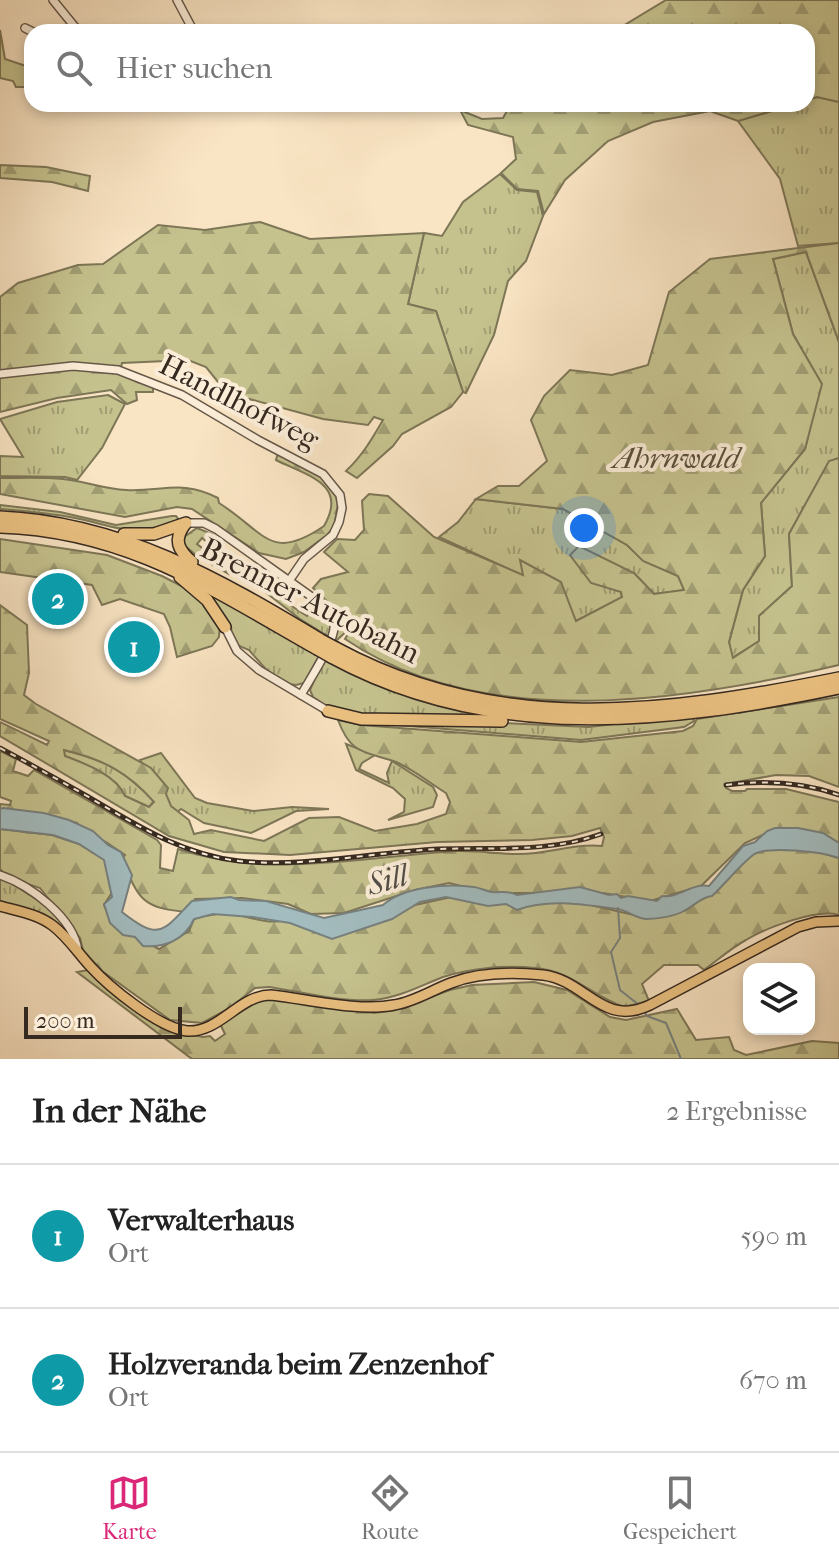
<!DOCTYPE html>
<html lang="de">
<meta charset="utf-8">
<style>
body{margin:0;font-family:"IM FELL French Canon",serif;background:#f2f2f2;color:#222}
.controls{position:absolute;right:24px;bottom:24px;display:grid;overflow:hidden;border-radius:16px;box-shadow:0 4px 12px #0003}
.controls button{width:72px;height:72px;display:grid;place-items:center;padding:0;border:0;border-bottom:2px solid #e0e0e0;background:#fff;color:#222;font:40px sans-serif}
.scale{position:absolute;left:24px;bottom:20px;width:158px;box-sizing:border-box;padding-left:8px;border:4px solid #352920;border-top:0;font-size:22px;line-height:28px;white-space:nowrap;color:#352920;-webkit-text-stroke:6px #fbedd8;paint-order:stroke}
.you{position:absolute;left:584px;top:528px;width:28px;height:28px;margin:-20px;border:6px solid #fff;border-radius:50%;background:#1a73e8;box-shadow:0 0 0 12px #1a73e833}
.badge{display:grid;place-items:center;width:52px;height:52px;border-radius:50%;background:#db2777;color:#fff;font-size:26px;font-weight:700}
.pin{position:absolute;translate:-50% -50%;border:4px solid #fff;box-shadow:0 2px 8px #0006}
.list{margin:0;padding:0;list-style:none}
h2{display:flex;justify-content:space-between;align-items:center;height:104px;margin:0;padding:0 32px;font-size:34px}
h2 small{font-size:26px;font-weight:400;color:#767676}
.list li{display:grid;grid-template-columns:52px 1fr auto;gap:24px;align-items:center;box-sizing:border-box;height:144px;padding:0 32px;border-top:2px solid #e0e0e0}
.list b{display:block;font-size:30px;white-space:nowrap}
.list p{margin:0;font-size:26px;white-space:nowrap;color:#767676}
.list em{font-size:26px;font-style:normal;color:#767676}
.icon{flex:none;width:44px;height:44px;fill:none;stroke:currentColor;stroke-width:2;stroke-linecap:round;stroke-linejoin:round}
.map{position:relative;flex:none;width:839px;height:1059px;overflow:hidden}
.search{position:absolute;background:#fff;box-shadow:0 4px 12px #0003;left:24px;right:24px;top:24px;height:88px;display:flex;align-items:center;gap:20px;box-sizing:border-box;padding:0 28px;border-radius:24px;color:#767676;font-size:30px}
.sheet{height:392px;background:#fff}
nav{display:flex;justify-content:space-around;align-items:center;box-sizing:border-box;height:112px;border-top:2px solid #e0e0e0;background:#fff;font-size:22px;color:#767676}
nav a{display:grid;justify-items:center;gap:4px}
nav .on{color:#db2777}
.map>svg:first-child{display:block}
.grass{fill:url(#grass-tufts);stroke:#7d7657;stroke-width:2}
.forest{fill:url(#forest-firs);stroke:#7d7657;stroke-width:2;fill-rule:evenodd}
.water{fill:#a3bcbf;stroke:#77817f;stroke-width:2}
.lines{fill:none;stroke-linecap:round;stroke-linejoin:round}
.stream{stroke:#77817f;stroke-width:2}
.minor-casing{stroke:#665849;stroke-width:10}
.major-casing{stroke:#352920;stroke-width:12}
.highway-casing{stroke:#352920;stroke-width:14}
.minor{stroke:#fbedd8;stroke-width:7}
.major{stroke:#ecc282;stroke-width:9}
.highway{stroke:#ecc282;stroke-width:11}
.rail-casing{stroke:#352920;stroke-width:5}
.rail{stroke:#fbedd8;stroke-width:2;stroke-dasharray:6;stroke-linecap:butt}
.highway-bridge-casing{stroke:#352920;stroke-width:14;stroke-linecap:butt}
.highway-bridge{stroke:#ecc282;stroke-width:11}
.labels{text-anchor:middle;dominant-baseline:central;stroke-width:8;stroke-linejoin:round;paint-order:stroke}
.street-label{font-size:30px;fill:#352920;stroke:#fbedd8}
.park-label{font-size:30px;font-style:italic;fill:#594f3c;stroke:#fbedd8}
.water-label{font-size:32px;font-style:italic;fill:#504e48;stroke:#fbedd8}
</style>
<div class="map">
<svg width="839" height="1059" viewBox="0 0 839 1059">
<defs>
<pattern id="grass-tufts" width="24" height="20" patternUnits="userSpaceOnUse" patternTransform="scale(2)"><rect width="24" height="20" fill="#c5c28e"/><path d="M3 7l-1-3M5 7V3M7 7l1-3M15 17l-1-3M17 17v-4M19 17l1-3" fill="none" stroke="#a19e74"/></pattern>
<pattern id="forest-firs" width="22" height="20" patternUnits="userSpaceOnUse" patternTransform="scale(2)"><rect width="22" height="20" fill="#c5c28e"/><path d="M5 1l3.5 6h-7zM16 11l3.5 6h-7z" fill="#a19e74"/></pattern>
</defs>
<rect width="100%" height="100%" fill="#f9e4c3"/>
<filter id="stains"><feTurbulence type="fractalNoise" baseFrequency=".0025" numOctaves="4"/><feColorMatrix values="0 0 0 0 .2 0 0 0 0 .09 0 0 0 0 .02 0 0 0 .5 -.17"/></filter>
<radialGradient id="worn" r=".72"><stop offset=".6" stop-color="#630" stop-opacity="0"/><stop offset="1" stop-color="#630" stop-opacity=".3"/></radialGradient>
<g class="grass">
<polygon points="817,97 839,102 839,243 798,246 780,179 738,121 795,104 807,104 807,100"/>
<polygon points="500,174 517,190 537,192 543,216 526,261 508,281 494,335 466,393 463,392 436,311 408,304 424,233 442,236 463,202"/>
<polygon points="806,252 839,342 839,458 829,462 789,534 792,586 759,616 759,641 732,658 729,642 743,590 765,556 761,503 805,449 821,384 793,334 773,259"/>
<polygon points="108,395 125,404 102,448 77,480 65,477 0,476 0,456 23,457 0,419 57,402"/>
<polygon points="476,499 563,509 627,545 644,561 678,576 685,590 654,594 634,573 621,593 622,598 576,621 524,576 439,537 458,522"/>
<path d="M0,505l60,7 56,13 56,-9h4l3,4c-39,21 -64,6 -104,-2 -25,-5 -50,-7 -75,-9z"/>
<polygon points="265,584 274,593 279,590 293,599 290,605 307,616 315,605 321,607 325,602 351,627 336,641 300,619 260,588"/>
<polygon points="213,592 319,656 304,683 296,685 289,684 271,675 249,650 237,645 208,598"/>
<path d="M324,658c58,27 113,49 176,60l5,5 84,4 104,-12 1,6 -10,6 -103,13 -234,-19 -34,-24 -3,-7z"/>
<polygon points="346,744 375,755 362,763 359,769 389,783 387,773 392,761 433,787 437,795 433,807 388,820 404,812 405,799 393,788 356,770"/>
<path d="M63,750c43,10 60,20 91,51l-5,6 -24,-11c-9,-21 -40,-32 -60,-40z"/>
<polygon points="161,753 195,798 207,803 253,811 292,807 329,809 296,811 251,833 204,823 181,809 176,813 158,800 155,780 140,760"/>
<polygon points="0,876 50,908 70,933 67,935 0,903"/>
</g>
<g class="forest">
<polygon points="666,0 839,0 839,102 817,97 807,100 807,32 613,32"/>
<polygon points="0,30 5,59 32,68 32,87 16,87 13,81 0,78"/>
<polygon points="511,104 795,104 738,121 710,111 653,122 608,141 565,180 544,214 538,191 517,189 501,173 516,159 513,137 468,125 460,110 482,119 503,118"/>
<polygon points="0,165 46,167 90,176 88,191 52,182 0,178"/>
<path d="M260,222l50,17 114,-6 -16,71 28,7 27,81 -12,15 -49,27 -9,12 -36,32 -11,-7c16,-15 26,-32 37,-51l-9,-3 -6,8 -45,-6 -96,-26 -21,-26 -18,-7 -66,3 -2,9 17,10 16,4v6h-17l1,8 -10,4 -16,-14 -54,8 -57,14v-115l18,-14 60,-18 25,-1 55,-39 47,5z"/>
<path d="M839,243v99l-33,-90 -33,7 20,75 29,50 -17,65 -44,54 4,53 -22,34 -14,52 4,16 26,-17v-25l33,-30 -3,-52 40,-73 10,-3v207c-154,36 -355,68 -494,-26l8,-13 -40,-38 8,-9 27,-7 -24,-20 13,-13 18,1 9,-10 -2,-29 7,-7 19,2 46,41 89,38 -3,-15 41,22 15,39 46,-24 -1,-5 -30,-9 -21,-28 9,-9 55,27 20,21 30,-4 -6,-14 -35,-15 -16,-16 -64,-36 -87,-10 22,-13h21l28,-25 -16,-41 13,-24 26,-26 42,5 36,-10 21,-73 41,-33z"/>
<path d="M278,453l42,21 15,17 3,13 -4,23 -7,8 -23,17 -18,7 -27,-6 -67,-44 -15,-2 -52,10 -125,-23v-16c21,0 43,-1 63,1 21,2 41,10 63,11 36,2 56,-11 92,8l1,5c46,29 51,60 105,23 25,-43 -19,-51 -48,-66z"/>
<polygon points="197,528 212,534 223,547 220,553 202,538 197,544 231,570 229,574 197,556 183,544 184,537"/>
<polygon points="0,539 107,555 162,576 201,596 220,623 219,637 212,646 177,657 170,627 164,614 120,599 102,605 92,585 0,572"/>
<path d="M0,605l27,20 2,48 -5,22 12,9 115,64 17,20 -2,6 5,12 18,14 5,14 17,-4 53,11 45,-23 30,-1 36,14 42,-7 29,-10 4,-12 -4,-9c-15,-9 -33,-24 -50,-31 -32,-11 -45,-7 -58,-42l23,5 220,17 102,-11 10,-5 4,-7 142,-22v90l-30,-11 -33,-1 -51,9 1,4 6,3h13l2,-2h39l53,13v44l-74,-12 -20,9 -44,43 -51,15 -47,-8h-114l-40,-10 -34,7 -71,23 -33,1 -23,-10 -46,-6 -47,1 -8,13c-45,-4 -48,-12 -65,-53l3,-4 -19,-13 -22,-10 -7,-9 -34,-9 -43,-4v-6l10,1 1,-4 -11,-4v-46l16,8 -3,12 15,5 6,-6 123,70 4,5 -1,23 13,3 5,-22c91,30 184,8 278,2 20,-1 41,3 61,3 29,1 56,-11 85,-8l2,-9 -4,-9 -28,8 -40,4 -95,2 -147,13 -66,-3 -55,-16 -169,-100v-14l47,23 2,-4 -49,-22zM64,750c38,9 64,22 90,52l-5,5 -24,-11c-9,-21 -39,-32 -60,-40z"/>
<path d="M0,829l52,6 27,9 26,16 5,26 3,5 -9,14c8,23 34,33 55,44l30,-18 5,-12c11,-3 21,-6 33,-5 18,0 43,13 59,5l57,12 39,-10 33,-16 41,-9 117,5 74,17 41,-13 64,-53 37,-10 50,16v57c-22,-7 -73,13 -93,25 -15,8 -28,20 -42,30l-6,-5h-34l-22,19 7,17 -25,6c-33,-11 -51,-36 -89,-39 -29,-3 -64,0 -92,9 -23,9 -45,21 -70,23 -34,2 -71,-8 -104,-13l-14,1 -27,21 -26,14 -32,-3 -68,-49 -19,-21 -3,-12 -40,-50 -33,-11 -7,-8z"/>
<polygon points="88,970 178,1032 203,1037 210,1036 215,1041 225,1034 220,1024 253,1002 269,998 374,1013 395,1010 450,990 472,985 534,982 567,990 610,1017 626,1020 677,1009 696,1040 729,1037 734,1050 746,1055 812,1041 839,1043 839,1059 192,1059 77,972"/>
</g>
<path class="water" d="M3,808l41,5 25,7 24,11 15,14 13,7 11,23 -10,37c38,30 41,19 70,-11l39,-4 8,3 27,1 58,17 59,-13c20,-18 64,-22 91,-18 6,1 12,4 18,5 10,1 17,-2 25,3l63,-8 29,8 8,-1 4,4 7,-2 29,5 5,-5c18,2 29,-13 47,-10l34,-40 12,-4 12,-11 8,-3h23l25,5 16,10v15c-17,-6 -72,-13 -86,-3 -15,12 -27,28 -41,41 -11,1 -18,10 -28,15 -9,5 -26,8 -37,8 -10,0 -19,-8 -29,-10 -33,-4 -69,-11 -101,1l-11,-6 -18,2 -42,-9 -26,5 -28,17 -60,20 -42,-16 -38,-6 -39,-3 -19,5c-9,21 -30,29 -51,27l-8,-9 -12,-2 -13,-12 -6,-19 8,-7 -8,-37 -25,-16 -26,-9 -53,-6v-20z"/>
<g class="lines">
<g class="stream">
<polyline points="618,908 620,938 611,952 620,990 639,1005"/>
<polyline points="643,1010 647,1016 666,1023 681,1059"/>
</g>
<g class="minor-casing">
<g id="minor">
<polyline points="53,0 79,32"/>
<polyline points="177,0 194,32"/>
<polyline points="25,28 33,32"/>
<polyline points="0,374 73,366 118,370 182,395 258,440 323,474 340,495 342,508 339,522 333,535 304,559 289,581"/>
<path d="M186,523h18l12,6 103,73c7,6 14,11 15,21 3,16 -24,56 -33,72"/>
<polyline points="225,627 237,651 259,670 328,711"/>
<path d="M0,875c30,10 74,43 78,76"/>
</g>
</g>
<g class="major-casing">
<path id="major" d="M0,906c18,5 37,8 52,19 15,11 26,28 38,41 19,21 69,62 97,65 33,2 52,-36 84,-36 37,4 87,17 123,10 20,-3 38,-15 57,-22 29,-11 62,-11 92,-8 43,5 59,53 107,30l148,-78 18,-5 23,-1"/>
</g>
<g class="highway-casing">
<g id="highway">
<path d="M0,517c121,5 220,62 321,123"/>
<path d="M185,524c-12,16 -7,26 7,38"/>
<path d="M0,527c127,4 211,62 317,122"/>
<polyline points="124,534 154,534 186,523"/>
<polyline points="180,577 207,600 225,627"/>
<path d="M336,648c162,88 330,65 503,30"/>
<path d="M331,657c160,87 336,67 508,31"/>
<polyline points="328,711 361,719 502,721"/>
</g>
</g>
<use href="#minor" class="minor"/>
<use href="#major" class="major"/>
<use href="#highway" class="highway"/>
<g class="rail-casing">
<g id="rail">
<path d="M0,748c28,15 57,31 85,47 50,29 95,59 154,66 66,7 134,-9 200,-12 54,-2 110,4 162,-15"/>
<path d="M726,785c39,-5 76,-3 113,10"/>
</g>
</g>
<use href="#rail" class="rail"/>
<g class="highway-bridge-casing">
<g id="highway-bridge">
<polyline points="321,640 336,648"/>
<polyline points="317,649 331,657"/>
</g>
</g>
<use href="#highway-bridge" class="highway-bridge"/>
</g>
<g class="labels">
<g class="street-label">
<text transform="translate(239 402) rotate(27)">Handlhofweg</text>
<text transform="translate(310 601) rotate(27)">Brenner Autobahn</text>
</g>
<g class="park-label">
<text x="676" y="458">Ahrnwald</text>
</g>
<g class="water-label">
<text transform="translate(387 880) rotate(-17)">Sill</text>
</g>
</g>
<rect width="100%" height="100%" filter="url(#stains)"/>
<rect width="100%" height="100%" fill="url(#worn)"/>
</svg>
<div class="controls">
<button><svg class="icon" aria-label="layers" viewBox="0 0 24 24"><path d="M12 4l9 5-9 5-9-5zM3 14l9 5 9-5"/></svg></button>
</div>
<div class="scale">200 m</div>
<div class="you"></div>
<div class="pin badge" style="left:134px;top:647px;background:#0f9aa8">1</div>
<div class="pin badge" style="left:58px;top:599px;background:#0f9aa8">2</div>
<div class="search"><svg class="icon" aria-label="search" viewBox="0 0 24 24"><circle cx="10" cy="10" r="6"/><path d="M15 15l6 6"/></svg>Hier suchen</div>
</div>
<section class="sheet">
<h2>In der Nähe<small>2 Ergebnisse</small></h2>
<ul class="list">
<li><span class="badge" style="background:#0f9aa8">1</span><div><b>Verwalterhaus</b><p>Ort</p></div><em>590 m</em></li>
<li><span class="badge" style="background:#0f9aa8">2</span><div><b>Holzveranda beim Zenzenhof</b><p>Ort</p></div><em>670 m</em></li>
</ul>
</section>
<nav>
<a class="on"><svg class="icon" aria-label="map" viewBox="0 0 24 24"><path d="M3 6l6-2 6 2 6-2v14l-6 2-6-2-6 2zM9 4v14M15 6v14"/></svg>Karte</a>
<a><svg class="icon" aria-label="directions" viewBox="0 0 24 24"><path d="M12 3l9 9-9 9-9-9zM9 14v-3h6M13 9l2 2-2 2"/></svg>Route</a>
<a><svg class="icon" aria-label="saved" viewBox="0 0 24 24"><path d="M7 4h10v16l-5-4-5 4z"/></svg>Gespeichert</a>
</nav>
